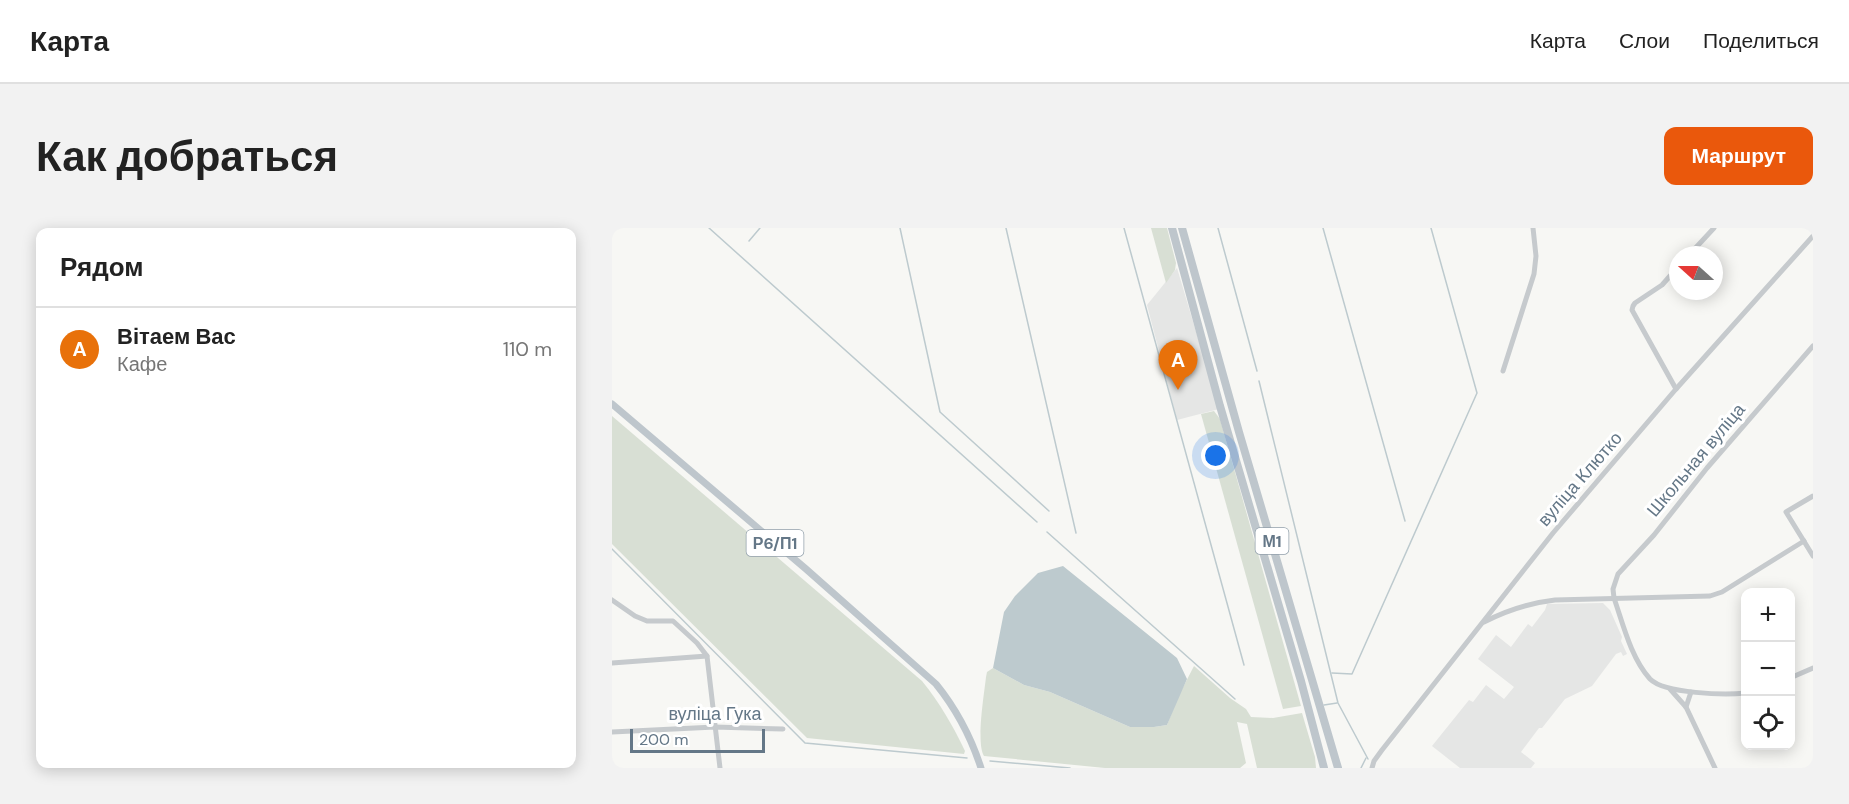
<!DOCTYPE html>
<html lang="ru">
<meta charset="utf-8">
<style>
body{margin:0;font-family:"DM Sans",sans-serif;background:#f2f2f2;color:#222}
.controls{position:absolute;right:18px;bottom:18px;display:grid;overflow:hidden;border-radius:12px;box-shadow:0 3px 15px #0003}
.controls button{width:54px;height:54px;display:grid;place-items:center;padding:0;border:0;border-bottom:2px solid #e0e0e0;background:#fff;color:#222;font:30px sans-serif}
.compass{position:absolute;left:1057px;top:18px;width:54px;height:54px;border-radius:50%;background:#fff;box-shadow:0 3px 15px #0003;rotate:291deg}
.scale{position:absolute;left:18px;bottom:15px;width:135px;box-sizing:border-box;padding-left:6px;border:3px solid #647787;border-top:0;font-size:16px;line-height:21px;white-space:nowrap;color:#647787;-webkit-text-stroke:4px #fff;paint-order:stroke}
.you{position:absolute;left:604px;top:228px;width:21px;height:21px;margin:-15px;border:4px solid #fff;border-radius:50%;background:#1a73e8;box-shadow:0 0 0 9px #1a73e833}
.badge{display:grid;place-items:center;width:39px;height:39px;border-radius:50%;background:#ea580c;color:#fff;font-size:20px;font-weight:700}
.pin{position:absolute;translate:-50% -50px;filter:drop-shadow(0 2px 3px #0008)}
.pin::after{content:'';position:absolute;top:32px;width:21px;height:18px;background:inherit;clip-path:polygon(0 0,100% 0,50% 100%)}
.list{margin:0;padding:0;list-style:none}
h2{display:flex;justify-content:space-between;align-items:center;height:78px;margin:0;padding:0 24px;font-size:26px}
h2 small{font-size:20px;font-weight:400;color:#767676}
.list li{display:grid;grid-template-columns:39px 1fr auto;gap:18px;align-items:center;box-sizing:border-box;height:84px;padding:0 24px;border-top:2px solid #e0e0e0}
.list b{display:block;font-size:22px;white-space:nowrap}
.list p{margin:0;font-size:20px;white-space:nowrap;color:#767676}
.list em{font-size:20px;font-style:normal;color:#767676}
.icon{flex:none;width:33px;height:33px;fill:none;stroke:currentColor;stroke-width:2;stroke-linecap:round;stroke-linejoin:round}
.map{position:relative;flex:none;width:1201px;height:540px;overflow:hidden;border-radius:12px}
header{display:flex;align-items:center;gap:36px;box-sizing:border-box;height:84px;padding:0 30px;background:#fff;border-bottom:2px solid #e0e0e0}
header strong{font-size:28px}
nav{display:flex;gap:33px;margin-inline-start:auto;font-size:21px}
.intro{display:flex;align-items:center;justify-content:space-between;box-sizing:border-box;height:144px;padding:0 36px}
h1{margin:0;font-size:42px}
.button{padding:15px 27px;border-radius:12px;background:#ea580c;color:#fff;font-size:21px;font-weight:700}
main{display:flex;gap:36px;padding:0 36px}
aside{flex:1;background:#fff;border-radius:12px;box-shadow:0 3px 15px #0003}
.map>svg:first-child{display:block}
.built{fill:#e5e6e5}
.green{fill:#d8dfd4}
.water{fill:#bdcace}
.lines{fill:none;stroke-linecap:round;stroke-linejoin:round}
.stream{stroke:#bdcace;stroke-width:1.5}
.minor{stroke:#c6cacd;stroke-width:5}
.major{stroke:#bec6cc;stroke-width:7}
.highway{stroke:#bec6cc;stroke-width:8}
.labels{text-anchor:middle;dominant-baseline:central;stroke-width:6;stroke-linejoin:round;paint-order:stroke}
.shield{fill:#fff;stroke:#92a0ab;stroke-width:1.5}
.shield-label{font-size:16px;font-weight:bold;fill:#647787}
.street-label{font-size:18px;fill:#647787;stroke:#fff}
</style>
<header>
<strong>Карта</strong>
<nav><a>Карта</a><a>Слои</a><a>Поделиться</a></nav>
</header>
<div class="intro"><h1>Как добраться</h1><a class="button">Маршрут</a></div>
<main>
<aside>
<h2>Рядом<small></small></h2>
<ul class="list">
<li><span class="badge" style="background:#e8710a">A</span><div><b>Вітаем Вас</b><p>Кафе</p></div><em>110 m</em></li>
</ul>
</aside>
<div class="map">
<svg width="1201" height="540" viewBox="0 0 1201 540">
<rect width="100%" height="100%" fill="#f7f7f4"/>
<g class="built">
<polygon points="565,40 607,181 565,192 535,77"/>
<polygon points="991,375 998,382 1010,409 1009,413 1015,426 1011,428 1009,424 1004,426 980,458 953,471 930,500 927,500 909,524 923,535 919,540 848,540 820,518 857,472 861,474 874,457 892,471 902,459 866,431 884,407 899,419 916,396 920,399 933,382 935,376"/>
</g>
<g class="green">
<polygon points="539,0 555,0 564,35 563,42 554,55"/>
<polygon points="602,183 608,191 689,478 671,481 589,186"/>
<path d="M0,188l310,265c18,22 31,45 43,70l-1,3 -157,-16 -195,-194z"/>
<path d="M582,438l36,32 16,11 5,8 22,1 29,-5 13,44 1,11h-59l-10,-44 -10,-2 9,41 -6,5h-135l-121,-12c-8,-13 0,-61 2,-79l1,-5 6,-4 31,17 26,7 80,35h24l13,-2 11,-28z"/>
</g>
<polygon class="water" points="451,338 565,430 575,451 555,497 542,499 518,499 438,464 412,457 381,440 392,384 403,368 426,345"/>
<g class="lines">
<g class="stream">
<polyline points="97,0 425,294"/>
<polyline points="288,0 328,184 437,283"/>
<polyline points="394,0 464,305"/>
<polyline points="512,0 632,437"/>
<polyline points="606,0 645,143"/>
<polyline points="711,0 793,293"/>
<polyline points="137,13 148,0"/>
<polyline points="647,153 726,475 756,531"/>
<polyline points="435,304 623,471"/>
<polyline points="0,321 193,515 355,530"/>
<polyline points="720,445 740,446 865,165 819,0"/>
<polyline points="712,477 725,475"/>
<polyline points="378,533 458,540"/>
<polyline points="749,540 754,530"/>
</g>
<g class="minor">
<polyline points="1077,27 1102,0"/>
<polyline points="891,143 922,46 924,28 921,0"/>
<polyline points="1064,161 1020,82 1021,78 1023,75 1050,57 1066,39"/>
<polyline points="1201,268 1174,284 1201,328"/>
<polyline points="0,372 23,388 35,393 61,393 85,415 95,428 108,540"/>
<path d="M872,394c23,-12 45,-19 71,-22l155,-4 12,-4 82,-51"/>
<polyline points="0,435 95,428"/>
<polyline points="1178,450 1201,440"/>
<polyline points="1058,461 1074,479 1103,540"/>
<path d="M1134,465c-21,2 -81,1 -96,-14 -19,-21 -27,-55 -36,-81l-1,-9 5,-15 36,-39 53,-67 106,-122"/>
<polyline points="1074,479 1079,464"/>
<polyline points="0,504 103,499 171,501"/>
<polyline points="760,540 762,533 770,522 941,305 1064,161 1201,8"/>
</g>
<path class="major" d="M0,176l194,165 130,115c21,26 35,53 45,84"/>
<g class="highway">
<polyline points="560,0 608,178 689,453 712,540"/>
<polyline points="570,0 627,204 726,540"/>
</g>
</g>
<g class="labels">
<g class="shield">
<rect x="643.5" y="300" width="33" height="26" rx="4.5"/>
<rect x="134.5" y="302" width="57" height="26" rx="4.5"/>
</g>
<g class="shield-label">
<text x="660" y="313">М1</text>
<text x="163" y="315">Р6/П1</text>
</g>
<g class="street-label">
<text transform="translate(1084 232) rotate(-50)">Школьная вуліца</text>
<text transform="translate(968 251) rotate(-49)">вуліца Клютко</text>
<text x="103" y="486">вуліца Гука</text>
</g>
</g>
</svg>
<div class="controls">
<button>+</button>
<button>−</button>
<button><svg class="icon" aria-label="locate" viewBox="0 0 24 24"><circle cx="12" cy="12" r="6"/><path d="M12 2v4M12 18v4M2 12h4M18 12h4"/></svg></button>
</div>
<svg class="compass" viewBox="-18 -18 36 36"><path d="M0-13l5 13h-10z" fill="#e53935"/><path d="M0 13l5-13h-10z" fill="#767676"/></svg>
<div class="scale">200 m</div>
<div class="you"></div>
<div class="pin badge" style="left:566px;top:162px;background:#e8710a">A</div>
</div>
</main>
